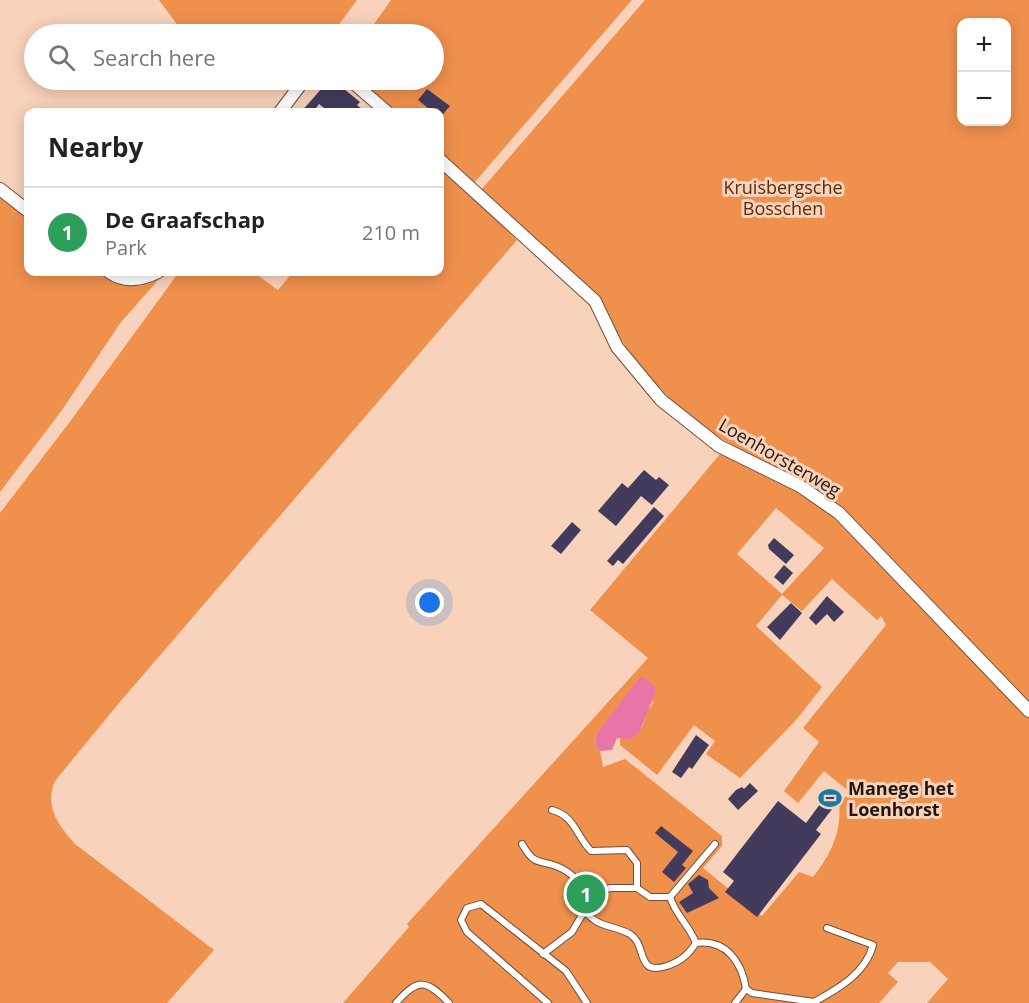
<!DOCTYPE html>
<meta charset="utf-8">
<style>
body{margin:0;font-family:"Open Sans",sans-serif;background:#f2f2f2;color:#222}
.controls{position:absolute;right:18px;top:18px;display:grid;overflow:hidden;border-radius:12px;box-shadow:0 3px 15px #0003}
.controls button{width:54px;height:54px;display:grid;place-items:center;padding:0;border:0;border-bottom:2px solid #e0e0e0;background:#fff;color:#222;font:30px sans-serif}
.you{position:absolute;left:430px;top:603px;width:21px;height:21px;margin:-15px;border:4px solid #fff;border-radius:50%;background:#1a73e8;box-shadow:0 0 0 9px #1a73e833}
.badge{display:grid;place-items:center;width:39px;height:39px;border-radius:50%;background:#177ba7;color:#fff;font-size:20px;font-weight:700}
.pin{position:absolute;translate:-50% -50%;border:3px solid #fff;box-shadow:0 2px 6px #0006}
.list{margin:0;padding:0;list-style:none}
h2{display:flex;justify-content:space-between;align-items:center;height:78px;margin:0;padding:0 24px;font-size:26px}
h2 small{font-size:20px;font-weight:400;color:#767676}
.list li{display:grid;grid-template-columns:39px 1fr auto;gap:18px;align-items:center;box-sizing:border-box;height:90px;padding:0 24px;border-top:2px solid #e0e0e0}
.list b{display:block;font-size:22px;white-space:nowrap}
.list p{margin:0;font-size:20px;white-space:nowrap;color:#767676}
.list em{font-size:20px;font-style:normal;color:#767676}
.icon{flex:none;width:33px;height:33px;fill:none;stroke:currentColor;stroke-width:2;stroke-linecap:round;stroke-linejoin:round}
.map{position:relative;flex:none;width:1029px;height:1003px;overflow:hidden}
.search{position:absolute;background:#fff;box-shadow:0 3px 15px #0003;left:24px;top:24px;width:420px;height:66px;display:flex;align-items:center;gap:15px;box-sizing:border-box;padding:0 21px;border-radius:33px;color:#767676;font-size:22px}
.panel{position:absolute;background:#fff;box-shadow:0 3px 15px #0003;left:24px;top:108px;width:420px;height:168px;border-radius:12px}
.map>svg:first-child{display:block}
.green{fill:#f0904d;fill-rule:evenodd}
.water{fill:#e975a8}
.building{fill:#423b5b}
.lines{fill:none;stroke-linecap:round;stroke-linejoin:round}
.lane-casing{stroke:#6f4f3a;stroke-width:8}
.street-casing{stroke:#6f4f3a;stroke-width:14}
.lane{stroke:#fff;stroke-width:6}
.street{stroke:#fff;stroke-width:12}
.labels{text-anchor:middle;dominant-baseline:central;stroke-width:6;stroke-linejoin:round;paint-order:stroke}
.park-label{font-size:18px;fill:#562d0e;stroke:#f8d2ba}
.street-label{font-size:18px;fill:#23160e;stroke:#f8d2ba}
.poi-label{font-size:18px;font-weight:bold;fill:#23160e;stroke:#f8d2ba;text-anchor:start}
</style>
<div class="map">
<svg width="1029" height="1003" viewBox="0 0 1029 1003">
<rect width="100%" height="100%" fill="#f8d2ba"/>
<g class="green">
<polygon points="159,0 357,0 332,34 184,34"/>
<polygon points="391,0 632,0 474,183 440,151 440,112 396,112 359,80 434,80 434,34 367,34"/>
<path d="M645,0h384v1003h-102l21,-24 -18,-17h-32l-10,11 10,9 -19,21h-536l66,-76 -2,-3 241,-266 -58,-48 130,-156 71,35 21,-1c-22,-15 -46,-24 -69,-37 -55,-30 -97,-70 -129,-123l-133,-138zM962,22h44v100h-44zM776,508l48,40 -42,46 -45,-40zM832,579l45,41 4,-4 5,9 -83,103 16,14 -35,49 14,12 26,-32 27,22 -12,9c3,30 -8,52 -26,75l-14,-5 -37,44 -59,-48 19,-22v-10l-97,-77 -22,8 -3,-16 -5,-6 2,-12 30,-37 27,6 -6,8 -6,17 -22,10v8l37,30 37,-50 21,16 -9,13 34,24 57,-59 25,-32 -66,-61 26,-31 20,16z"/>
<path d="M440,167l77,73 -398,463 -64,78c-11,25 3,44 20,63l139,106 -47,53h-167v-490l72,-94 107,-147h74l25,18 15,-18h147z"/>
<polygon points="0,197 28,218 28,272 99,272 122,284 148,282 160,278 121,322 62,410 0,492"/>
</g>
<polygon class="water" points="641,676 653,684 656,691 639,733 631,739 617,738 612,750 600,751 595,745 597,733"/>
<g class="building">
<polygon points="329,80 333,80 360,102 357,105 365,112 329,112 319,104 313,112 301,112"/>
<polygon points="427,89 450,106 443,114 437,108 433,112 418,100"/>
<polygon points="644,470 656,480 659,477 669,485 652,505 641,496 616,526 598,511 622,483 628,488"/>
<polygon points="654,507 664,516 623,564 618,560 613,566 607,561"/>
<polygon points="572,522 581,530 561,554 551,546"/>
<polygon points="774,538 794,555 786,564 769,549 768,545"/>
<polygon points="784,565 793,573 783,585 774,577"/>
<polygon points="827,596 844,612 834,622 827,614 816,625 809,618"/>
<polygon points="791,603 802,613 780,640 767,627"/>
<polygon points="696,735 709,745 692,769 689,767 681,778 672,772"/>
<polygon points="750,783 758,791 738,810 728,799 736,790 742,787 744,789"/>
<polygon points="829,792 839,800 816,830 821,834 757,917 725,892 734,881 723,872 778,801 806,823"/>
<polygon points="661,826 693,851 682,865 686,868 674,882 662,872 678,852 655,833"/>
<polygon points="699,875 708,880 709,888 719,898 687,913 679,902 693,893 688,884"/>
</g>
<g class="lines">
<g class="lane-casing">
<g id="lane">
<path d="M552,810c23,6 24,26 39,41l36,-1 10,13v25"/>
<path d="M522,844c13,22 15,15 34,22 16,6 25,17 33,32"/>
<path d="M715,844l-45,53h-20l-13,-9h-26l-14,3 -8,7 -4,12c11,18 29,15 45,24 18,12 5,42 37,32 14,-5 21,-11 29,-23 30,-4 46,19 50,46l6,4 62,9c24,-13 52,-29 59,-57l-46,-17"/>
<path d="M670,897c5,17 19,28 26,46"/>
<polyline points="543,954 572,932 585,910"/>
<path d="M396,1003c22,-25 30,-24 53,0"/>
<polyline points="548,1003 467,932 461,920 467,908 481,904 566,971 587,1003"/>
<polyline points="735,1003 746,989"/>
</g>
</g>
<g class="street-casing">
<g id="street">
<polyline points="350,80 387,112"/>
<polyline points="280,112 304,80"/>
<polyline points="440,160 595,301 617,347 661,400 719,446 800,486 839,513 1029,711"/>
<polyline points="0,189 28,211"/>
<path d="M109,272c16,11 32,8 49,0"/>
</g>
</g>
<use href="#lane" class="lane"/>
<use href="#street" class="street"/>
</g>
<defs>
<g id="stadium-bare" transform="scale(1.8)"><path d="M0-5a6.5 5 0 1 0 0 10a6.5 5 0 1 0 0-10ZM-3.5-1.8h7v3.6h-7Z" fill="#177ba7" stroke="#f8d2ba" stroke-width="2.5" paint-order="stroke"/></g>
</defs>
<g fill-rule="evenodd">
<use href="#stadium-bare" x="830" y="798"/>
</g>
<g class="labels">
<g class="park-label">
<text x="783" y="187">Kruisbergsche<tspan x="783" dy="21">Bosschen</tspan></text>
</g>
<g class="street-label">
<text transform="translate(780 457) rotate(30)">Loenhorsterweg</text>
</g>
<g class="poi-label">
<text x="848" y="788">Manege het<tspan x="848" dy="21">Loenhorst</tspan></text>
</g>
</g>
</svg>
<div class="controls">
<button>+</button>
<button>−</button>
</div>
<div class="you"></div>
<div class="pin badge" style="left:586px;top:894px;background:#2e9e5b">1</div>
<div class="search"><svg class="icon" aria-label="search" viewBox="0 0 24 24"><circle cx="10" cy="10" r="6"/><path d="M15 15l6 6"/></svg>Search here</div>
<section class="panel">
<h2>Nearby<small></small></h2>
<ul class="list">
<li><span class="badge" style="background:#2e9e5b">1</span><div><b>De Graafschap</b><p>Park</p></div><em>210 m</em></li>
</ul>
</section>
</div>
